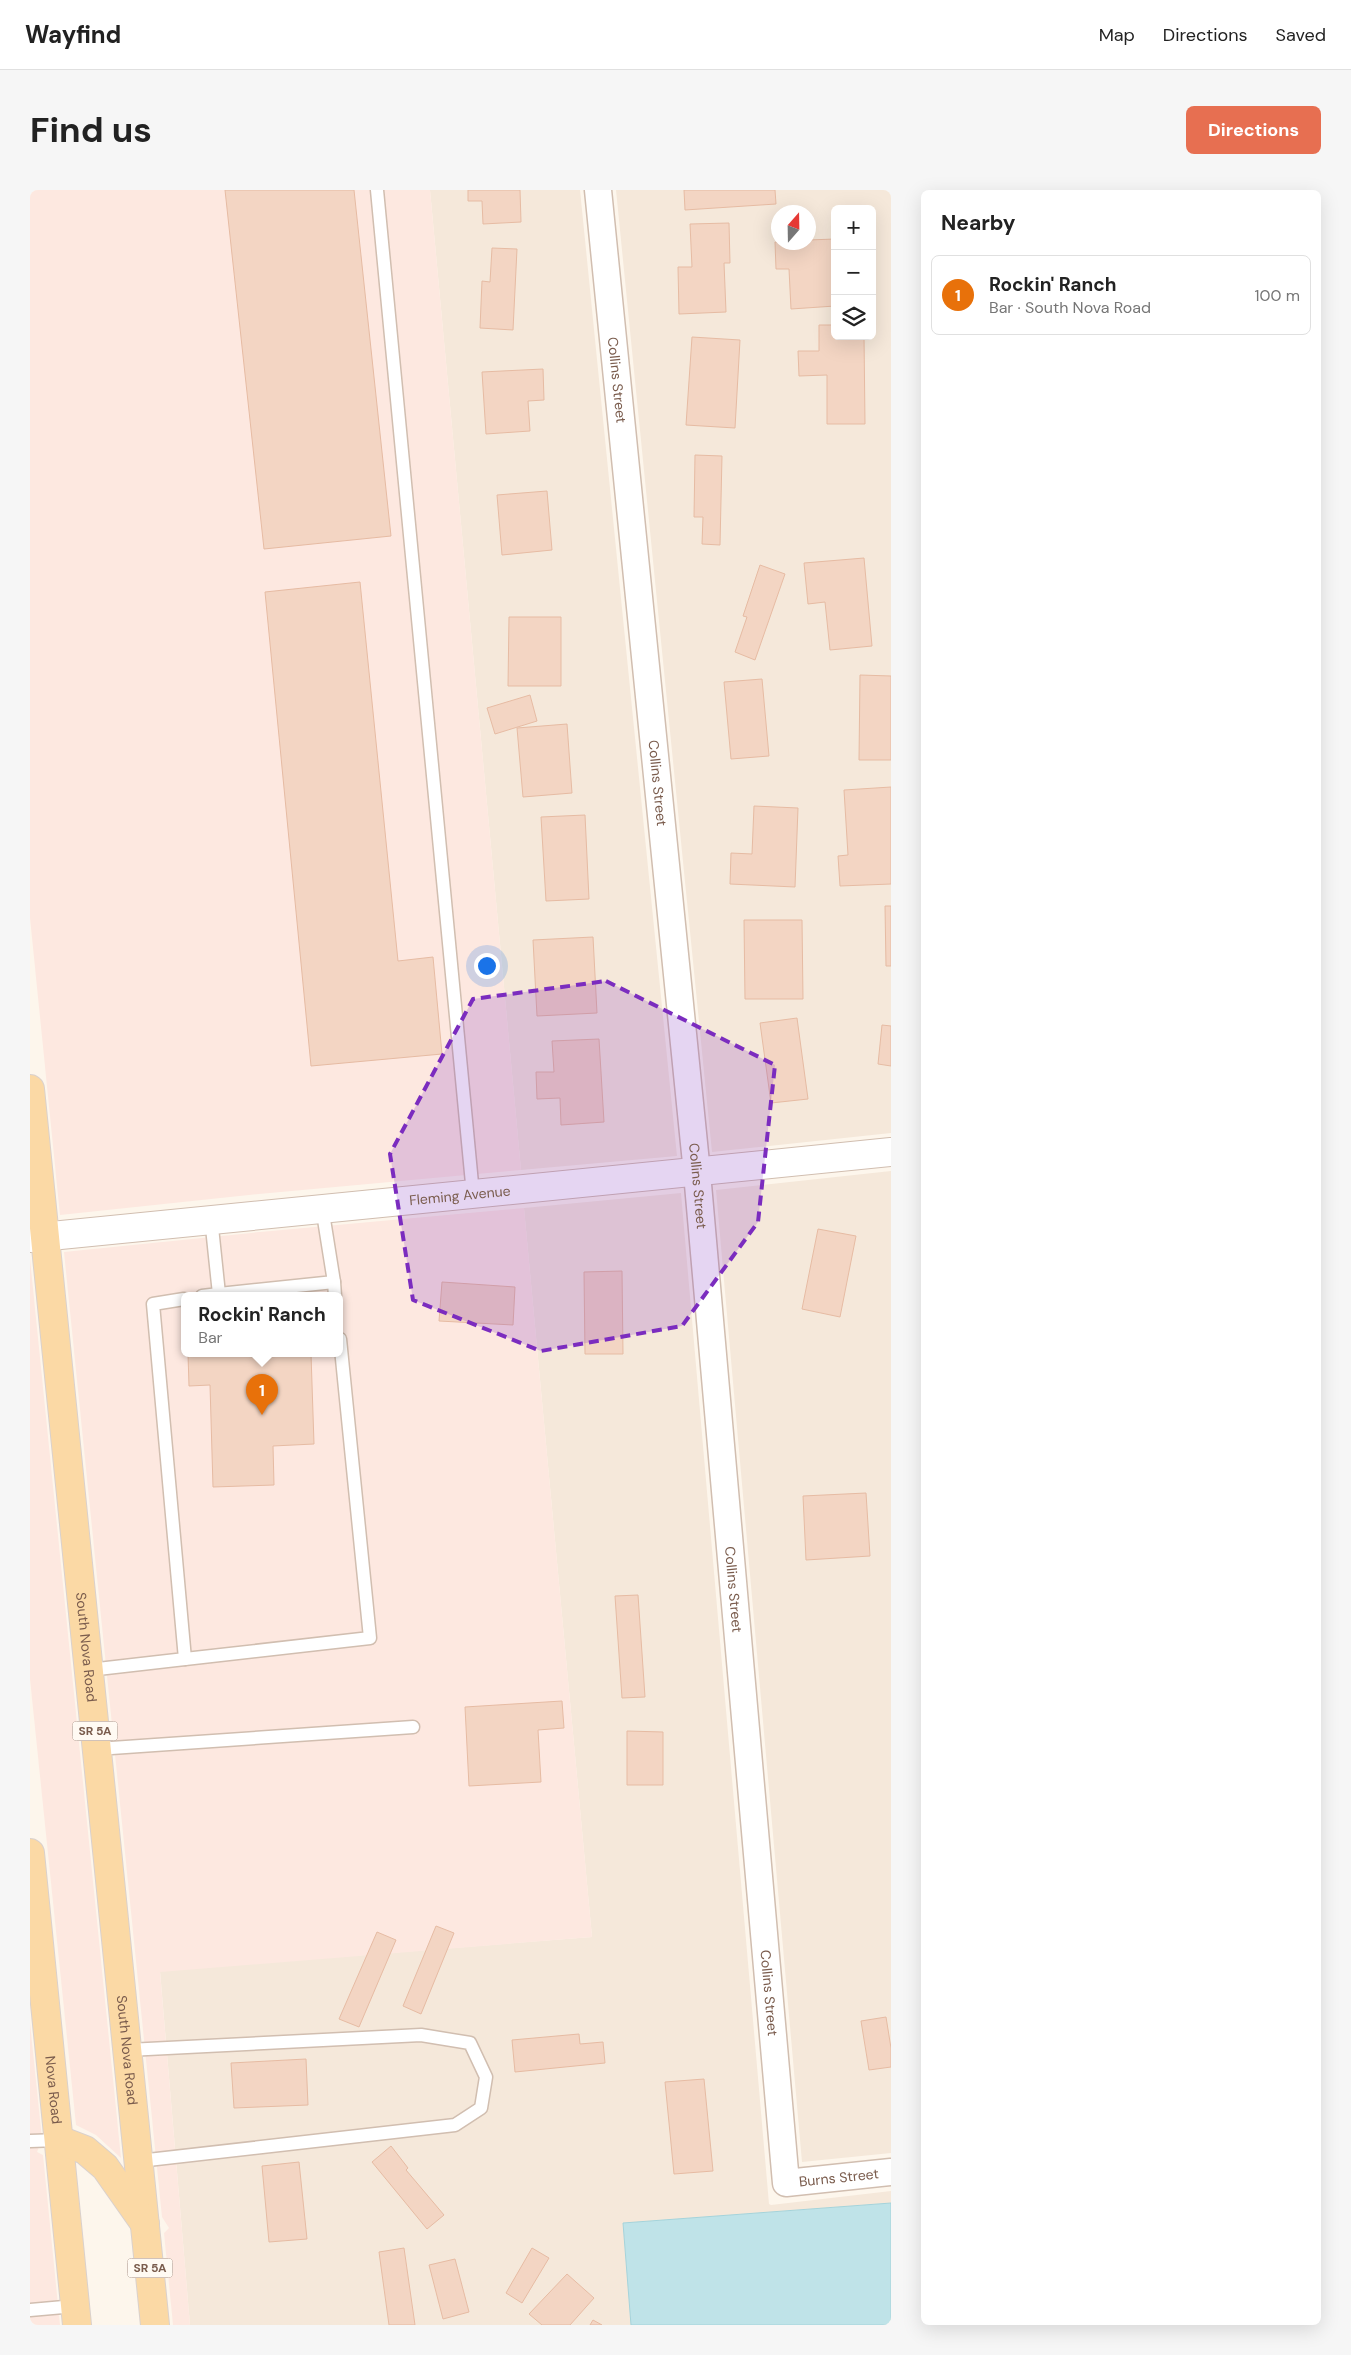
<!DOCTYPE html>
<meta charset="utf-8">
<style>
body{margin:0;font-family:"DM Sans",sans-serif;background:#f6f6f6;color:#222}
.controls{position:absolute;right:15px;top:15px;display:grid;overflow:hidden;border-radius:8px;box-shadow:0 5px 20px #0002}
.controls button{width:45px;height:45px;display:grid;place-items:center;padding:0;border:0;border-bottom:1px solid #e0e0e0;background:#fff;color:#222;font:25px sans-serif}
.compass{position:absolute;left:741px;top:15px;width:45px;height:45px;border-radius:50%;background:#fff;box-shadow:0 5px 20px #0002;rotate:20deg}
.you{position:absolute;left:456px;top:775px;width:18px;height:18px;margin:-12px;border:4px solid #fff;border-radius:50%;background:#1a73e8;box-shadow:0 0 0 8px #1a73e833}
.badge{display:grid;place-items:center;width:32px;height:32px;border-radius:50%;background:#e76f51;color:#fff;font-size:16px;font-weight:700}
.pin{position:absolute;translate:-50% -41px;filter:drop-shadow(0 1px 2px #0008)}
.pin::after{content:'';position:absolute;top:26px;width:18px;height:15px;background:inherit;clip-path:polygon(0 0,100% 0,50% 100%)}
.popup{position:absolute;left:151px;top:1102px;width:162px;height:65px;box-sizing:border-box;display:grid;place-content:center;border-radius:8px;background:#fff;filter:drop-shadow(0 1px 4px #0005);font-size:16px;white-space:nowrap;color:#767676}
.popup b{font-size:19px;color:#222}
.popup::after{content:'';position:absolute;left:50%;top:100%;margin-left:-10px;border:10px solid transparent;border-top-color:#fff}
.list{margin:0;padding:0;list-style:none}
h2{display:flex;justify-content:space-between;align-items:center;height:65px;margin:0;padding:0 20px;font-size:21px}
h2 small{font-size:16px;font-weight:400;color:#767676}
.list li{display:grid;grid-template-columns:32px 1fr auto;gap:15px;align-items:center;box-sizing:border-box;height:80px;margin:0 10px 10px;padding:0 10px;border:1px solid #e0e0e0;border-radius:8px}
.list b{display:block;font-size:19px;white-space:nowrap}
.list p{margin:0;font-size:16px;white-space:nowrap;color:#767676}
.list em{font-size:16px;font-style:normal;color:#767676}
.icon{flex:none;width:28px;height:28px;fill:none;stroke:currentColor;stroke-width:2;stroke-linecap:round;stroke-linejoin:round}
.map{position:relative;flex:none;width:861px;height:2135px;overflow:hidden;border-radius:8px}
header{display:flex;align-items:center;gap:30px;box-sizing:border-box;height:70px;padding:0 25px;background:#fff;border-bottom:1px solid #e0e0e0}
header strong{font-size:24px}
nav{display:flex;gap:28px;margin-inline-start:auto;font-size:18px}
.intro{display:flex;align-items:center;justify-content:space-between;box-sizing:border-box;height:120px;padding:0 30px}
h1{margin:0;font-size:35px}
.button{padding:12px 22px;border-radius:8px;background:#e76f51;color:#fff;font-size:18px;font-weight:700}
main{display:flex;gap:30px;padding:0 30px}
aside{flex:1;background:#fff;border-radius:8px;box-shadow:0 5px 20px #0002}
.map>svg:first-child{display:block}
.residential{fill:#f5e8da;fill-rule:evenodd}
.commercial{fill:#fde8e0;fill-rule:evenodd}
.water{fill:#bfe3e8;stroke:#a5d3da}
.building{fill:#f3d5c3;stroke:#e6bba3}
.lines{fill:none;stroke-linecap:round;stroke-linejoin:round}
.service-casing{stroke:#d1beb0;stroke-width:15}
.minor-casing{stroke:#d1beb0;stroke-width:29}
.tertiary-casing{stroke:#d1beb0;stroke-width:30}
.primary-casing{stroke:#dad1cd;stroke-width:30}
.service{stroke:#fff;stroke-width:12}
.minor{stroke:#fff;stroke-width:26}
.tertiary{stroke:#fff;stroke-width:28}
.primary{stroke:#fbd9a5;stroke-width:28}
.marked{fill:#7b2cbf;fill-opacity:0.2;stroke:#7b2cbf;stroke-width:4;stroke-dasharray:10 6;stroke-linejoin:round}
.labels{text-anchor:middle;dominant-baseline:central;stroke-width:4;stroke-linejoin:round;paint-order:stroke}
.shield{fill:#fffaf3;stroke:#a28b7f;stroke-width:1}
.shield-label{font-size:12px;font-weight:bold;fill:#7a5c4d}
.street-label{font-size:14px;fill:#7a5c4d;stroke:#fffaf3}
</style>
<header>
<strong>Wayfind</strong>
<nav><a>Map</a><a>Directions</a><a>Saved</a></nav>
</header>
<div class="intro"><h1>Find us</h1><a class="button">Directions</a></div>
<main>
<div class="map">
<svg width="861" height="2135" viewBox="0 0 861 2135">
<rect width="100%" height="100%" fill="#fdf6ec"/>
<g class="residential">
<polygon points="400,0 550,0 647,966 491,980"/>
<path d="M586,0h275v943l-179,19zM805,19h37v127h-37zM748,22h30v30h-30z"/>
<polygon points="861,981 861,1963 772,1972 686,1000"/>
<polygon points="651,1003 739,2014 741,2015 861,2001 861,2013 593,2033 601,2135 160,2135 130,1781 562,1747 494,1018"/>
</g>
<g class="commercial">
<polygon points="0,0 400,0 491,980 229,1004 30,1025 0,728"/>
<path d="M494,1018l68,729 -432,35 30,353h-17l-9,-92 5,-5 -7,-11 -98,-965 196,-20zM154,1106h156v58h-156z"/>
<polygon points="0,1069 91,1968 66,1945 46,1935 0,1489"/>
<polygon points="0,1833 12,1949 7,1962 13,1965 30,2135 0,2135"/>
</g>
<polygon class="water" points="861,2013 861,2135 601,2135 593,2033"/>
<g class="building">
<polygon points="195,0 324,0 361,346 234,359"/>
<polygon points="438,0 490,0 491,32 453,34 452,11 438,11"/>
<polygon points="654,0 745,0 746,14 655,20"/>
<polygon points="699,33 700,73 694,73 696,122 649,124 648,77 662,77 660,34"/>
<polygon points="805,49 805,116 761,119 759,79 746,79 745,52 778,52 778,50"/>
<polygon points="462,58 487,59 483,140 450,138 452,91 460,92"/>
<polygon points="789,135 805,135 805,146 834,146 835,234 797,234 797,185 769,186 768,161 789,161"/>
<polygon points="662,147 710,150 705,238 656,235"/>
<polygon points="513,179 514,210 498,211 500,241 456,244 452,182"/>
<polygon points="665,265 692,266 690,355 672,354 673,327 664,327"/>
<polygon points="517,301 522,360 472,365 467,305"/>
<polygon points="834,368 842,456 800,460 795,412 778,414 774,373"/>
<polygon points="730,375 755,384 725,470 705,462 717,427 713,426"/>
<polygon points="330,392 368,771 403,767 412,864 281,876 235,402"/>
<polygon points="479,427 531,427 531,496 478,496"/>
<polygon points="830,485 861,486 861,570 829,570"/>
<polygon points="732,489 739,566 701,569 694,492"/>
<polygon points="500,505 507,531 465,544 457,518"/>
<polygon points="537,534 542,603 493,607 487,538"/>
<polygon points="861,597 861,694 810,696 808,666 818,665 814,600"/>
<polygon points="724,616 768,618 765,697 700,694 701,663 722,664"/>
<polygon points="555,625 559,709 516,711 511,627"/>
<polygon points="855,716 861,716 861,776 856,776"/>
<polygon points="714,730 772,730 773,809 715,809"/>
<polygon points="563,747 567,823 507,826 503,750"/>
<polygon points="767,828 778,909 741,913 730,833"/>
<polygon points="852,835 861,836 861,876 848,874"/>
<polygon points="569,849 574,932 531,935 530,908 507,909 506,882 524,882 522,851"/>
<polygon points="788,1039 826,1046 810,1127 772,1119"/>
<polygon points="592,1081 593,1164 555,1164 554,1082"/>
<polygon points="412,1092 485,1097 483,1135 409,1131"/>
<polygon points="158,1164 281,1164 284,1254 243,1256 244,1295 183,1297 180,1195 159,1196"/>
<polygon points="836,1303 840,1366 776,1370 773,1306"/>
<polygon points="608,1405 615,1507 592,1508 585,1406"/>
<polygon points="532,1511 534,1538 508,1540 511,1592 439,1596 435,1517"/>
<polygon points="597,1541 633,1542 633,1595 597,1595"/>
<polygon points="406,1736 424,1743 391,1824 373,1816"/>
<polygon points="347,1742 366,1750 329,1837 309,1829"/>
<polygon points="856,1827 861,1858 861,1877 839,1880 831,1831"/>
<polygon points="549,1844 550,1854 573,1852 575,1873 485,1882 482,1850"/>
<polygon points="276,1869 278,1915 204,1918 201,1873"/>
<polygon points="674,1889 683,1981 644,1984 635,1892"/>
<polygon points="361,1956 378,1978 376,1980 414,2025 397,2039 342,1972"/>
<polygon points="269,1972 277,2049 239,2052 232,1976"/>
<polygon points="374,2058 385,2135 359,2135 349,2062"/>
<polygon points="502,2058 519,2068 492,2113 476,2103"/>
<polygon points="425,2069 439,2122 413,2129 399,2075"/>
<polygon points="537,2084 564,2108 540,2135 512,2135 499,2124"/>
<polygon points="563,2130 572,2135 560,2135"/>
</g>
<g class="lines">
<g class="service-casing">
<g id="service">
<polyline points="347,0 443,1004"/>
<polyline points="304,1092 305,1106"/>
<polyline points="189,1104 304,1092 292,1017"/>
<polyline points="172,1106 189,1104 181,1028"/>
<polyline points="155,1469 340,1448 310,1149"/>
<polyline points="59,1480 155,1469 123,1114 154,1109"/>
<polyline points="67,1559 383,1537"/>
<polyline points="98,1860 391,1845 440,1853 456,1887 451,1918 425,1935 109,1971"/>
<polyline points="0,1951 29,1950"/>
<polyline points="0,2120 45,2116"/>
</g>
</g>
<g class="minor-casing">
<g id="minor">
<path id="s1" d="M568,0l99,983 89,1010 105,-11"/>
</g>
</g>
<g class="tertiary-casing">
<g id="tertiary">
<path id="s2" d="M0,1048c287,-30 574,-55 861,-86"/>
</g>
</g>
<g class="primary-casing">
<g id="primary">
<path id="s3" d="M0,899l125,1236"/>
<path id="s4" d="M0,1663l47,472"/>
<polyline points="29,1950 55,1960 75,1977 115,2034"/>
</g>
</g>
<use href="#service" class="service"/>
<use href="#minor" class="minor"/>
<use href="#tertiary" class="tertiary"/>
<use href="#primary" class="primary"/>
</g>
<path class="marked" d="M576,791l169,84 -17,157 -76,104 -141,25 -128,-51 -23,-146 83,-155z"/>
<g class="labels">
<g class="shield">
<rect x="42.5" y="1531.5" width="45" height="19" rx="4"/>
<rect x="97.5" y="2068.5" width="45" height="19" rx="4"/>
</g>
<g class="shield-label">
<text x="65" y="1541">SR 5A</text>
<text x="120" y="2078">SR 5A</text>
</g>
<g class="street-label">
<text stroke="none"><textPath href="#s1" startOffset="191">Collins Street</textPath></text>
<text stroke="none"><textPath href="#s1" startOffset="596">Collins Street</textPath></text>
<text stroke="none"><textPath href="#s1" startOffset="1001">Collins Street</textPath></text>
<text stroke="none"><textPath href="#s2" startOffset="432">Fleming Avenue</textPath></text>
<text stroke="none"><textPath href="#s1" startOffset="1406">Collins Street</textPath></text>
<text stroke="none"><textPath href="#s3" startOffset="561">South Nova Road</textPath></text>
<text stroke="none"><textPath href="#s1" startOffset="1811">Collins Street</textPath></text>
<text stroke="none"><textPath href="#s3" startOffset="966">South Nova Road</textPath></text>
<text stroke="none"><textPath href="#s4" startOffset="238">Nova Road</textPath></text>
<text stroke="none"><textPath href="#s1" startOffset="2055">Burns Street</textPath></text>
</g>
</g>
</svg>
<div class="controls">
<button>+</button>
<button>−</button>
<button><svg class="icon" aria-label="layers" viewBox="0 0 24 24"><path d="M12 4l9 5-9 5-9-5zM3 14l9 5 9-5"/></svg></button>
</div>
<svg class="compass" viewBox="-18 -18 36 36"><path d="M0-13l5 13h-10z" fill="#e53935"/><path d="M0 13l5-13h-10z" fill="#767676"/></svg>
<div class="you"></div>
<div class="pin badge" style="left:232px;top:1225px;background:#e8710a">1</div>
<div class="popup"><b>Rockin' Ranch</b>Bar</div>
</div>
<aside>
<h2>Nearby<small></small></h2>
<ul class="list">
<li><span class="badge" style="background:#e8710a">1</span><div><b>Rockin' Ranch</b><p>Bar · South Nova Road</p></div><em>100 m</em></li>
</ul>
</aside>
</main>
